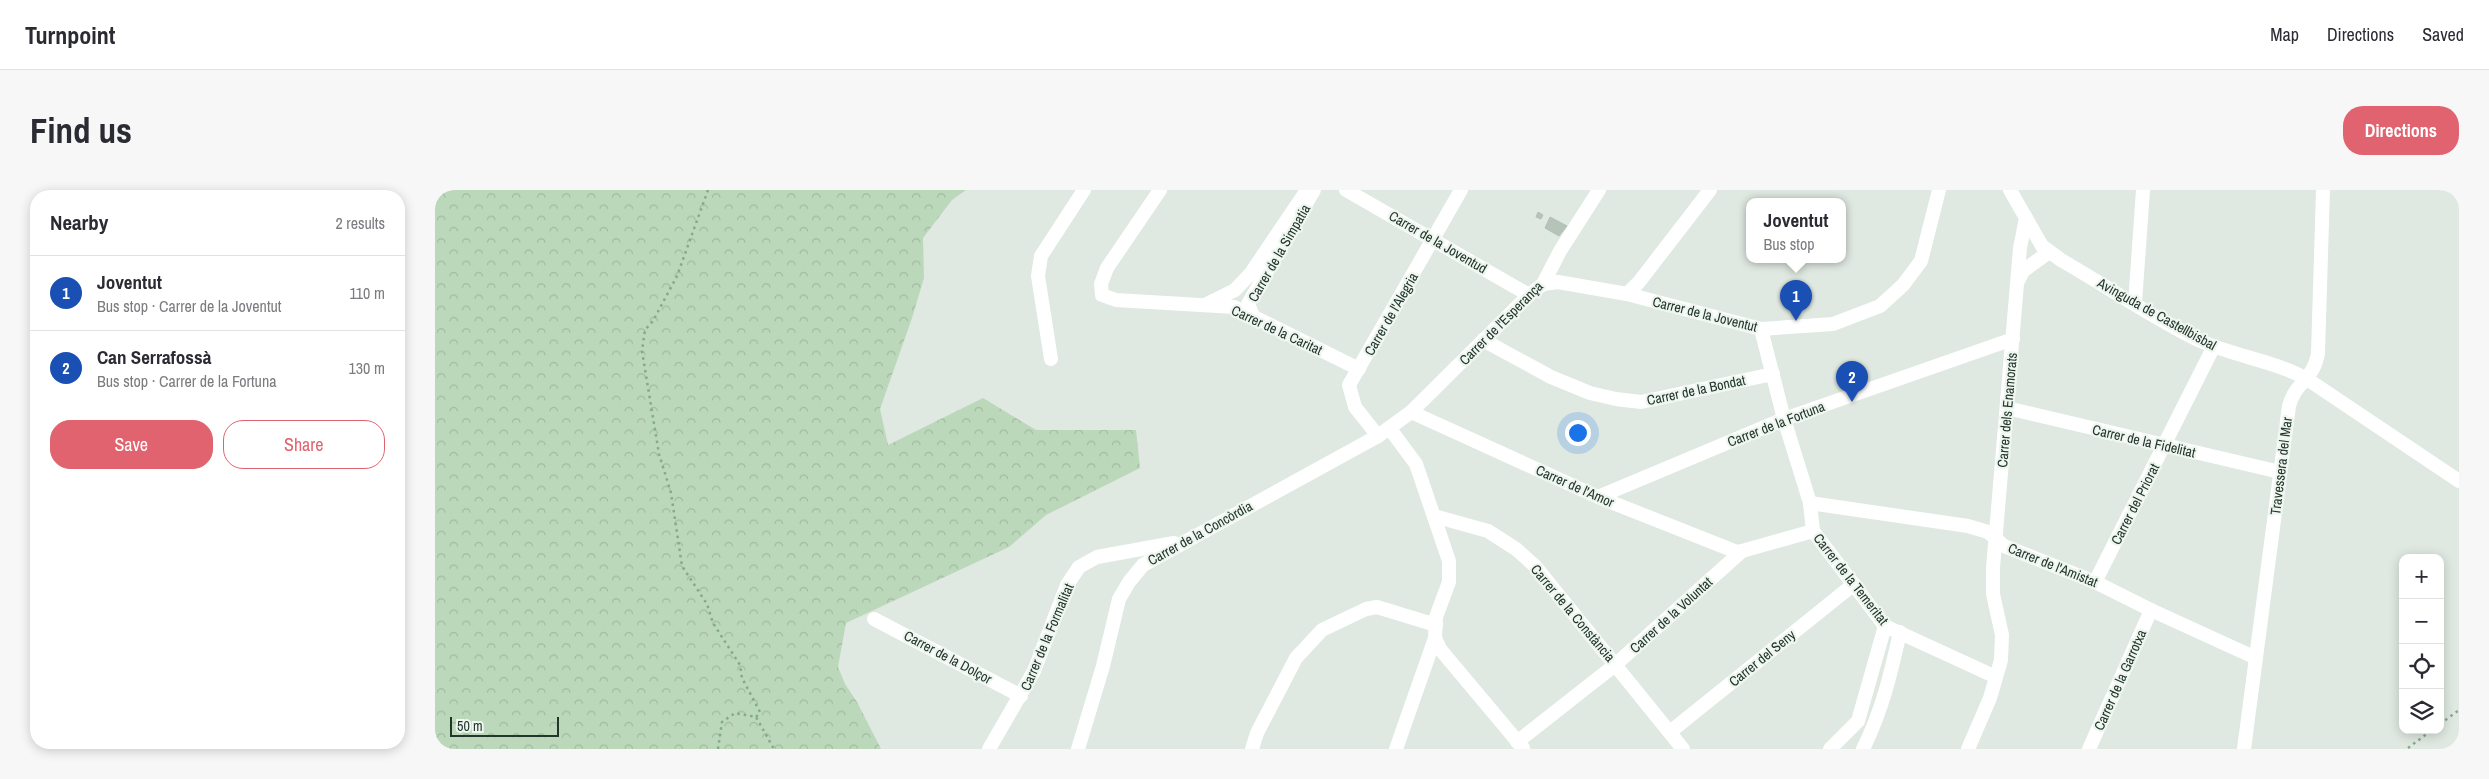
<!DOCTYPE html>
<meta charset="utf-8">
<style>
body{margin:0;font-family:"Archivo Narrow",sans-serif;background:#f7f7f7;color:#2b2b33}
.controls{position:absolute;right:15px;bottom:15px;display:grid;overflow:hidden;border-radius:10px;box-shadow:0 2px 12px #0003}
.controls button{width:45px;height:45px;display:grid;place-items:center;padding:0;border:0;border-bottom:1px solid #e1e1e2;background:#fff;color:#2b2b33;font:25px sans-serif}
.scale{position:absolute;left:15px;bottom:12px;width:109px;box-sizing:border-box;padding-left:5px;border:2px solid #22362a;border-top:0;font-size:14px;line-height:18px;white-space:nowrap;color:#22362a;-webkit-text-stroke:4px #eff6f0;paint-order:stroke}
.you{position:absolute;left:1142px;top:242px;width:18px;height:18px;margin:-12px;border:4px solid #fff;border-radius:50%;background:#1a73e8;box-shadow:0 0 0 8px #1a73e833}
.badge{display:grid;place-items:center;width:32px;height:32px;border-radius:50%;background:#e26370;color:#fff;font-size:16px;font-weight:700}
.pin{position:absolute;translate:-50% -41px;filter:drop-shadow(0 1px 2px #0008)}
.pin::after{content:'';position:absolute;top:26px;width:18px;height:15px;background:inherit;clip-path:polygon(0 0,100% 0,50% 100%)}
.popup{position:absolute;left:1311px;top:8px;width:100px;height:65px;box-sizing:border-box;display:grid;place-content:center;border-radius:10px;background:#fff;filter:drop-shadow(0 1px 4px #0005);font-size:16px;white-space:nowrap;color:#7c7c81}
.popup b{font-size:19px;color:#2b2b33}
.popup::after{content:'';position:absolute;left:50%;top:100%;margin-left:-10px;border:10px solid transparent;border-top-color:#fff}
.list{margin:0;padding:0;list-style:none}
h2{display:flex;justify-content:space-between;align-items:center;height:65px;margin:0;padding:0 20px;font-size:21px}
h2 small{font-size:16px;font-weight:400;color:#7c7c81}
.list li{display:grid;grid-template-columns:32px 1fr auto;gap:15px;align-items:center;box-sizing:border-box;height:75px;padding:0 20px;border-top:1px solid #e1e1e2}
.list b{display:block;font-size:19px;white-space:nowrap}
.list p{margin:0;font-size:16px;white-space:nowrap;color:#7c7c81}
.list em{font-size:16px;font-style:normal;color:#7c7c81}
.actions{display:flex;gap:10px;padding:15px 20px}
.actions a{flex:1;padding:11px 0;border:1px solid #e26370;border-radius:20px;text-align:center;font-size:18px;color:#e26370}
.actions .main{background:#e26370;color:#fff}
.icon{flex:none;width:28px;height:28px;fill:none;stroke:currentColor;stroke-width:2;stroke-linecap:round;stroke-linejoin:round}
.map{position:relative;flex:none;width:2024px;height:559px;overflow:hidden;border-radius:20px}
header{display:flex;align-items:center;gap:30px;box-sizing:border-box;height:70px;padding:0 25px;background:#fff;border-bottom:1px solid #e1e1e2}
header strong{font-size:24px}
nav{display:flex;gap:28px;margin-inline-start:auto;font-size:18px}
.intro{display:flex;align-items:center;justify-content:space-between;box-sizing:border-box;height:120px;padding:0 30px}
h1{margin:0;font-size:35px}
.button{padding:12px 22px;border-radius:20px;background:#e26370;color:#fff;font-size:18px;font-weight:700}
main{display:flex;gap:30px;padding:0 30px}
aside{flex:1;background:#fff;border-radius:20px;box-shadow:0 2px 12px #0003}
.map>svg:first-child{display:block}
.forest{fill:url(#forest-crowns)}
.building{fill:#b5c3b9;stroke:#b2c1b6}
.lines{fill:none;stroke-linecap:round;stroke-linejoin:round}
.path{stroke:#83a98f;stroke-width:2.5;stroke-dasharray:2.5 4;stroke-linecap:butt}
.street{stroke:#fff;stroke-width:14}
.labels{text-anchor:middle;dominant-baseline:central;stroke-width:4.5;stroke-linejoin:round;paint-order:stroke}
.street-label{font-size:14px;fill:#22362a;stroke:#eff6f0}
</style>
<header>
<strong>Turnpoint</strong>
<nav><a>Map</a><a>Directions</a><a>Saved</a></nav>
</header>
<div class="intro"><h1>Find us</h1><a class="button">Directions</a></div>
<main>
<aside>
<h2>Nearby<small>2 results</small></h2>
<ul class="list">
<li><span class="badge" style="background:#1a4fb4">1</span><div><b>Joventut</b><p>Bus stop · Carrer de la Joventut</p></div><em>110 m</em></li>
<li><span class="badge" style="background:#1a4fb4">2</span><div><b>Can Serrafossà</b><p>Bus stop · Carrer de la Fortuna</p></div><em>130 m</em></li>
</ul>
<div class="actions"><a class="main">Save</a><a>Share</a></div>
</aside>
<div class="map">
<svg width="2024" height="559" viewBox="0 0 2024 559">
<defs>
<pattern id="forest-crowns" width="20" height="18" patternUnits="userSpaceOnUse" patternTransform="scale(1.25)"><rect width="20" height="18" fill="#bcd8ba"/><path d="M2 6a3 3 0 1 1 6 0M12 15a3 3 0 1 1 6 0" fill="none" stroke="#a1baa0"/></pattern>
</defs>
<rect width="100%" height="100%" fill="#dfe8e1"/>
<polygon class="forest" points="0,0 531,0 517,10 488,48 489,88 477,128 445,219 453,255 548,208 601,240 701,240 705,278 611,325 574,357 411,433 403,477 410,494 422,512 446,559 0,559"/>
<g class="building">
<polygon points="1103,22 1108,25 1106,29 1101,27"/>
<polygon points="1115,27 1132,36 1124,46 1110,38"/>
</g>
<g class="lines">
<g class="path">
<polyline points="273,0 242,86 218,131 210,140 207,161 224,264 236,303 247,376 272,414 278,433 305,475 307,488 325,522 321,527"/>
<polyline points="2005,534 2024,520"/>
<polyline points="1973,558 1997,540"/>
<polyline points="283,559 287,532 300,523 321,527 339,559"/>
</g>
<g class="street">
<polyline points="725,0 672,78 666,94 667,105 681,110 799,117 924,179"/>
<polyline points="911,0 1094,105"/>
<path d="M1575,0l32,56 19,14c45,26 89,56 135,79 36,17 77,21 111,40l152,102"/>
<polyline points="1583,91 1588,81 1614,62"/>
<polyline points="1108,94 1123,92 1192,104 1326,139 1398,134 1445,116 1468,95 1486,71 1504,0"/>
<polyline points="1192,104 1204,92 1275,0"/>
<polyline points="1700,113 1708,0"/>
<polyline points="772,114 800,100 816,83 872,0"/>
<polyline points="818,126 813,114 879,0"/>
<polyline points="1326,139 1349,229 1375,313 1378,341 1450,436 1561,487"/>
<polyline points="1048,150 1116,187 1155,203 1181,209 1206,212 1338,184"/>
<polyline points="616,169 603,86 606,66 649,0"/>
<polyline points="1572,218 1845,282"/>
<polyline points="976,222 1163,307 1302,362 1307,361"/>
<polyline points="955,239 981,274 1014,371 1014,392 1001,427 1000,448 961,559"/>
<polyline points="943,246 920,217 914,195 1026,0"/>
<polyline points="1163,307 1349,229 1578,149"/>
<polyline points="1375,313 1533,336 1553,342 1569,356 1660,392 1716,420 1821,468"/>
<polyline points="999,326 1053,341 1081,359 1100,376 1248,559"/>
<polyline points="1660,392 1779,156"/>
<polyline points="439,429 586,506"/>
<polyline points="1000,448 1005,459 1088,558"/>
<polyline points="1235,542 1419,394"/>
<polyline points="1082,552 1180,475 1307,361 1378,341"/>
<polyline points="554,559 599,481 632,395 644,377 662,367 739,353"/>
<polyline points="643,559 668,476 684,409 694,392 708,375 943,246 976,222 1094,105 1108,94 1125,61 1164,0"/>
<polyline points="817,559 822,543 861,468 887,440 931,419 942,417 1001,435"/>
<polyline points="1395,559 1423,531 1450,436"/>
<path d="M1428,559c19,-38 28,-76 37,-117"/>
<polyline points="1533,559 1555,508 1566,470 1567,445 1558,404 1558,378 1585,58 1591,28"/>
<polyline points="1654,559 1716,420"/>
<path d="M1809,559l45,-343c6,-24 25,-26 29,-53l5,-163"/>
</g>
</g>
<g class="labels">
<g class="street-label">
<text transform="translate(1003 52) rotate(30)">Carrer de la Joventud</text>
<text transform="translate(844 63) rotate(-60)">Carrer de la Simpatia</text>
<text transform="translate(956 124) rotate(-60)">Carrer de l'Alegria</text>
<text transform="translate(1270 124) rotate(14)">Carrer de la Joventut</text>
<text transform="translate(1722 124) rotate(29)">Avinguda de Castellbisbal</text>
<text transform="translate(1066 133) rotate(-45)">Carrer de l'Esperança</text>
<text transform="translate(842 140) rotate(25)">Carrer de la Caritat</text>
<text transform="translate(1261 200) rotate(-12)">Carrer de la Bondat</text>
<text transform="translate(1572 220) rotate(-85)">Carrer dels Enamorats</text>
<text transform="translate(1341 234) rotate(-21)">Carrer de la Fortuna</text>
<text transform="translate(1709 251) rotate(13)">Carrer de la Fidelitat</text>
<text transform="translate(1846 276) rotate(-83)">Travessera del Mar</text>
<text transform="translate(1140 296) rotate(24)">Carrer de l'Amor</text>
<text transform="translate(1700 314) rotate(-63)">Carrer del Priorat</text>
<text transform="translate(765 343) rotate(-29)">Carrer de la Concòrdia</text>
<text transform="translate(1618 375) rotate(22)">Carrer de l'Amistat</text>
<text transform="translate(1416 389) rotate(52)">Carrer de la Temeritat</text>
<text transform="translate(1138 423) rotate(50)">Carrer de la Constància</text>
<text transform="translate(1236 425) rotate(-42)">Carrer de la Voluntat</text>
<text transform="translate(612 447) rotate(-67)">Carrer de la Formalitat</text>
<text transform="translate(513 467) rotate(28)">Carrer de la Dolçor</text>
<text transform="translate(1327 468) rotate(-39)">Carrer del Seny</text>
<text transform="translate(1685 490) rotate(-66)">Carrer de la Garrotxa</text>
</g>
</g>
</svg>
<div class="controls">
<button>+</button>
<button>−</button>
<button><svg class="icon" aria-label="locate" viewBox="0 0 24 24"><circle cx="12" cy="12" r="6"/><path d="M12 2v4M12 18v4M2 12h4M18 12h4"/></svg></button>
<button><svg class="icon" aria-label="layers" viewBox="0 0 24 24"><path d="M12 4l9 5-9 5-9-5zM3 14l9 5 9-5"/></svg></button>
</div>
<div class="scale">50 m</div>
<div class="you"></div>
<div class="pin badge" style="left:1361px;top:131px;background:#1a4fb4">1</div>
<div class="popup"><b>Joventut</b>Bus stop</div>
<div class="pin badge" style="left:1417px;top:212px;background:#1a4fb4">2</div>
</div>
</main>
